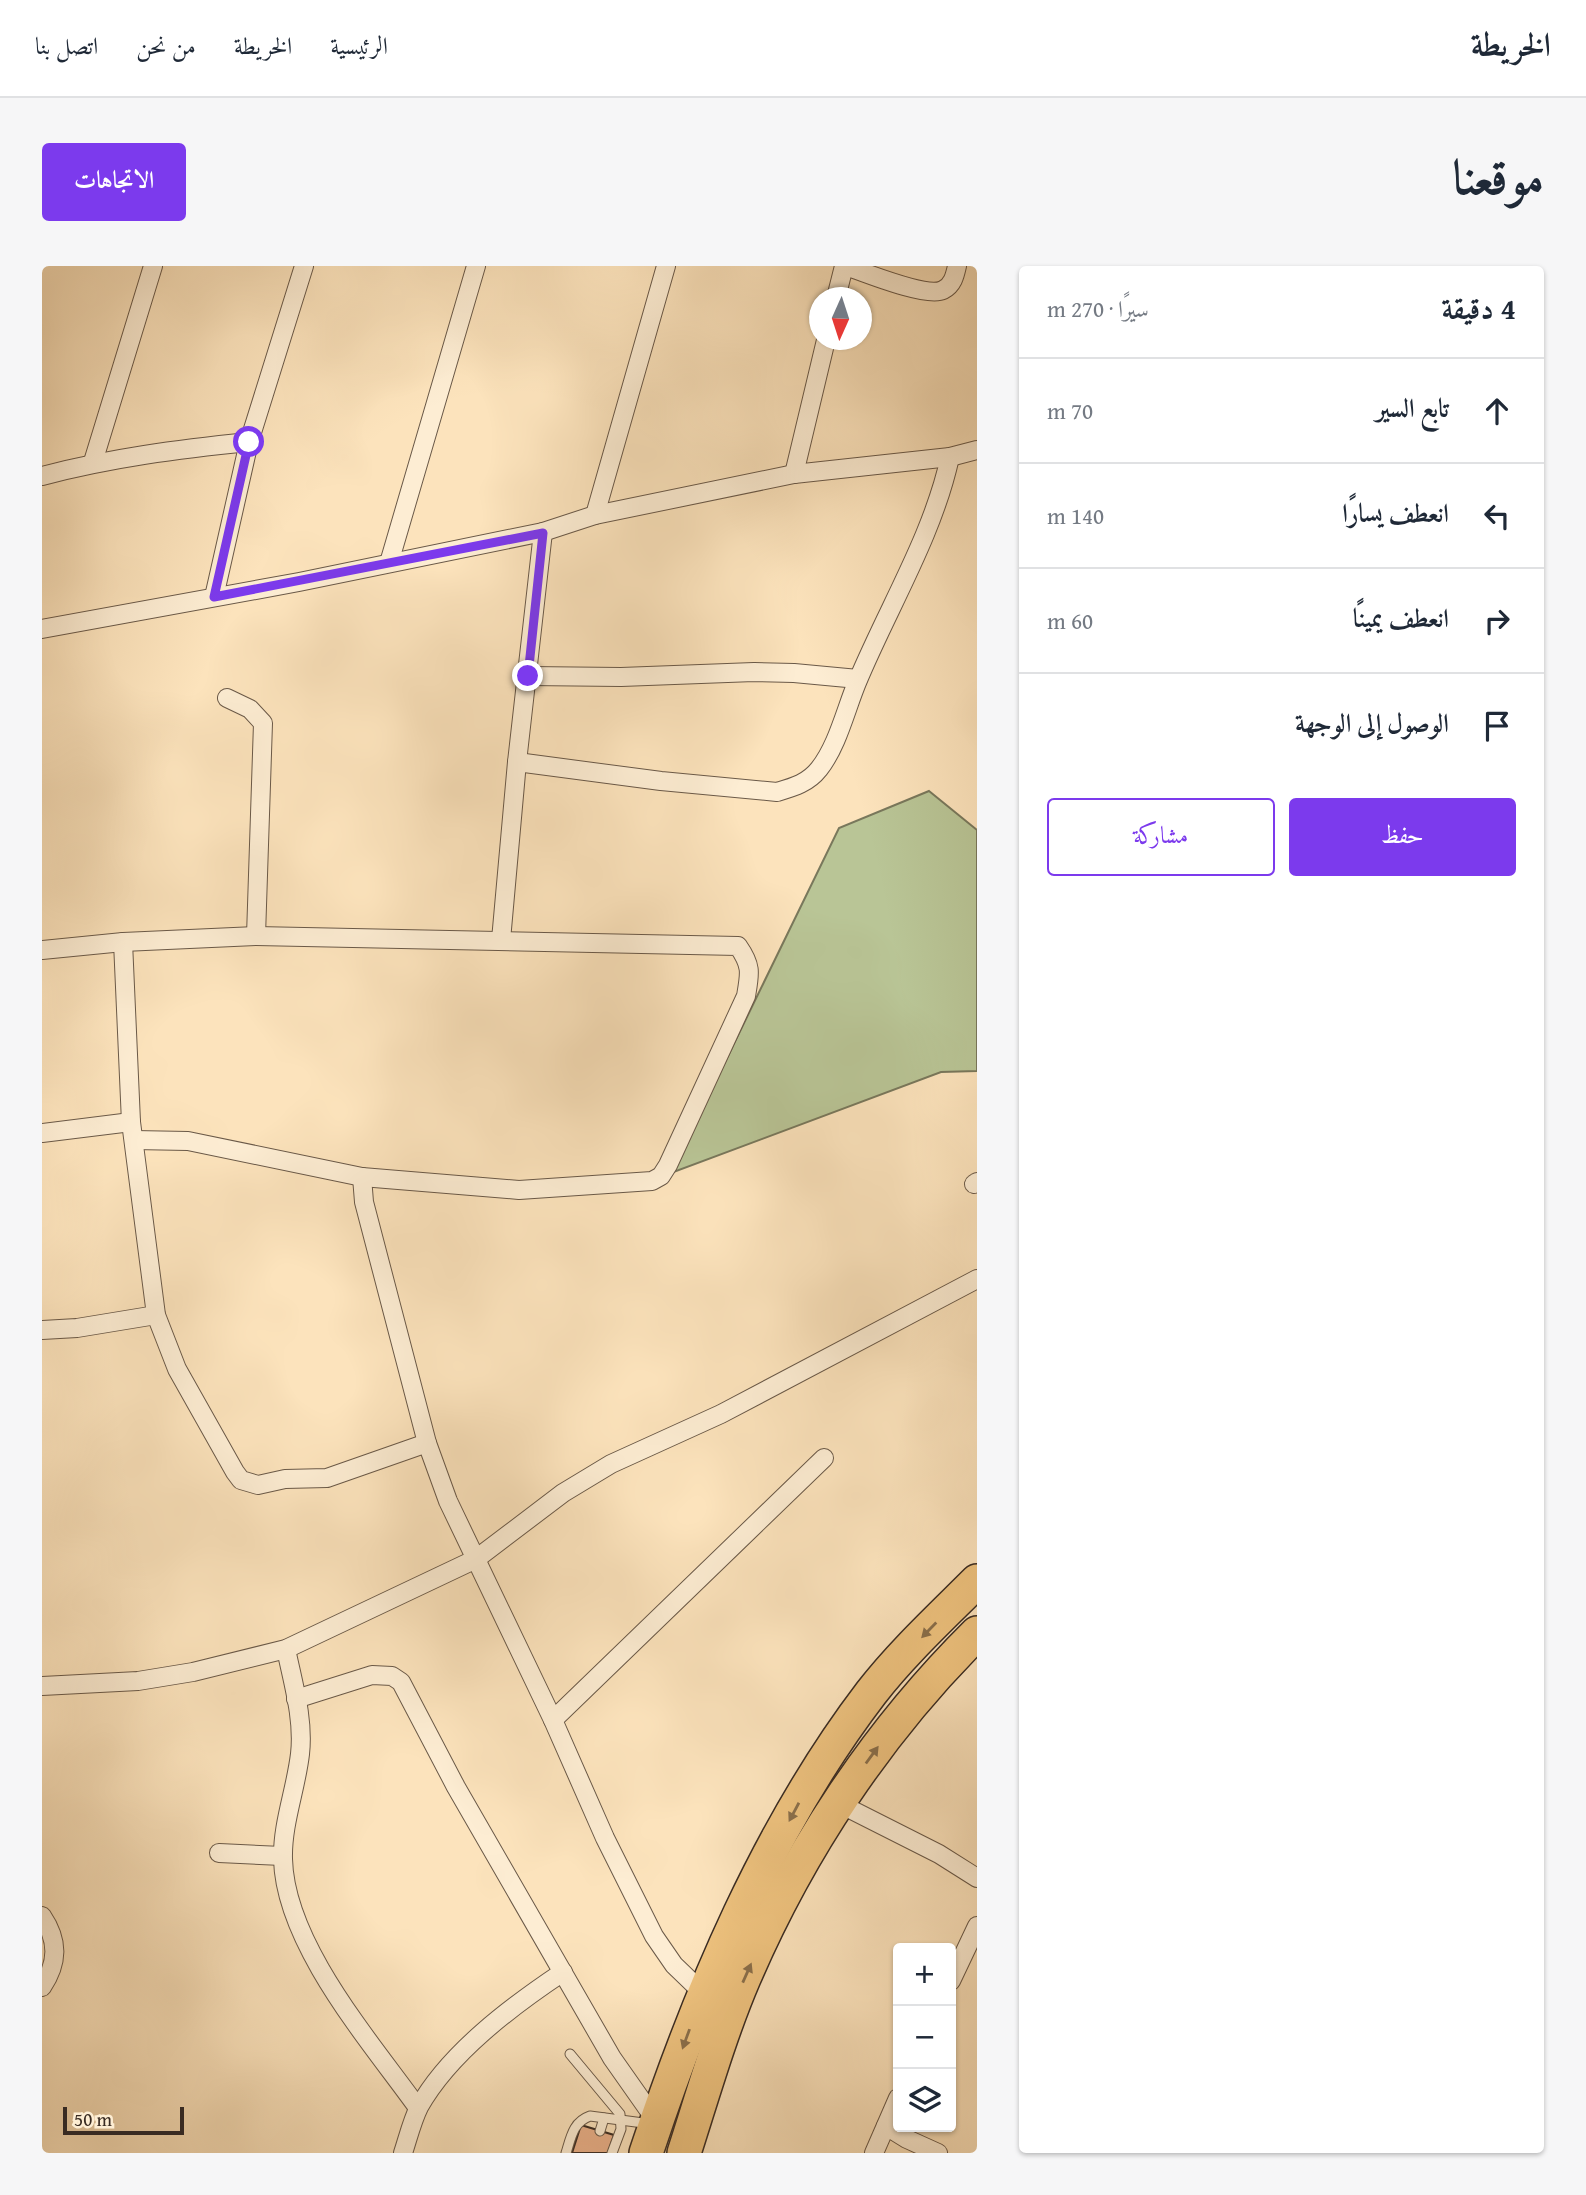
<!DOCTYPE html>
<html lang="ar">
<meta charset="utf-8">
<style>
body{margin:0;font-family:"Gentium Book Plus",Amiri,serif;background:#f6f6f7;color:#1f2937;direction:rtl}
.controls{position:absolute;right:21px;bottom:21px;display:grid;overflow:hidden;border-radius:7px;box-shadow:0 2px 5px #0004}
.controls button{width:63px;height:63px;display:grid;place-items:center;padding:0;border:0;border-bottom:2px solid #e0e1e3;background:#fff;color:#1f2937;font:35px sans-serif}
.compass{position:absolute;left:767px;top:21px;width:63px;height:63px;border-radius:50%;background:#fff;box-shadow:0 2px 5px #0004;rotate:183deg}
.scale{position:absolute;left:21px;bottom:18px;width:121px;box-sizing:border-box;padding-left:7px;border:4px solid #392b22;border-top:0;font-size:19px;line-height:24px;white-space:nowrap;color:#392b22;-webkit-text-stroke:5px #fdedd3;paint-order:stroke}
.stop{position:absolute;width:21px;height:21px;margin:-16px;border:5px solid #7c3aed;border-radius:50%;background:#fff}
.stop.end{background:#7c3aed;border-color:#fff;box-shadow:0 2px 7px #0008}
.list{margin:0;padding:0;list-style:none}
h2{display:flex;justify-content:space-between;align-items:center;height:91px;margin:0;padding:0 28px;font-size:30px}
h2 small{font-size:23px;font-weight:400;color:#747a83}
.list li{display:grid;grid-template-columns:46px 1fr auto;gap:21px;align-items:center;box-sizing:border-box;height:105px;padding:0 28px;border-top:2px solid #e0e1e3}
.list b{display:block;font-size:26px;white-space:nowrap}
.list em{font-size:23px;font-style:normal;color:#747a83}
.actions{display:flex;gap:14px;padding:21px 28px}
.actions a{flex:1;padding:16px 0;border:2px solid #7c3aed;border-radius:7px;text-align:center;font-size:24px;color:#7c3aed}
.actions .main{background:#7c3aed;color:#fff}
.icon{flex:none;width:38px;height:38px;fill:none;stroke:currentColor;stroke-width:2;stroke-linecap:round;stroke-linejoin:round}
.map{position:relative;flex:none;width:935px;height:1887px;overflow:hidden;direction:ltr;border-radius:7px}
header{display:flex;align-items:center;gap:42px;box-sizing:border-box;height:98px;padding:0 35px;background:#fff;border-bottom:2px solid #e0e1e3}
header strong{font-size:33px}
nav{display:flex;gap:38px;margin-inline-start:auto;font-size:24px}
.intro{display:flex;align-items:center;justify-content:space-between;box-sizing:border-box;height:168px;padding:0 42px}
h1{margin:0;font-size:49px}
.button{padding:18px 32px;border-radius:7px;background:#7c3aed;color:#fff;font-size:24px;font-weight:700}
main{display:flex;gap:42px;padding:0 42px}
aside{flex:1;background:#fff;border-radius:7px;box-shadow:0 2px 5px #0004}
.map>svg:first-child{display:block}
.green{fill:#b9c596;stroke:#79785c;stroke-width:2}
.building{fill:#e9af88;stroke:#392b22;stroke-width:2}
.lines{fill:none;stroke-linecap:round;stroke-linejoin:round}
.lane-casing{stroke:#6a5948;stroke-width:11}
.street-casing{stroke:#6a5948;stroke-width:20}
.highway-casing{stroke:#392b22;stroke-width:36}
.lane{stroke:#fdedd3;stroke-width:9}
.street{stroke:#fdedd3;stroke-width:18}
.highway{stroke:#eec27e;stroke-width:33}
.oneway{fill:#8a6f4b}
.route{stroke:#7c3aed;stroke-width:9}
</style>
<header>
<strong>الخريطة</strong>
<nav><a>الرئيسية</a><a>الخريطة</a><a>من نحن</a><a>اتصل بنا</a></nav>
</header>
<div class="intro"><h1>موقعنا</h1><a class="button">الاتجاهات</a></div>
<main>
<aside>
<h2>4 دقيقة<small>سيرًا · 270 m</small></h2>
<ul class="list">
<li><svg class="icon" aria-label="ahead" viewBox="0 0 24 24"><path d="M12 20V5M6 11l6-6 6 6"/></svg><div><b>تابع السير</b></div><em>70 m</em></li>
<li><svg class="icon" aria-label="left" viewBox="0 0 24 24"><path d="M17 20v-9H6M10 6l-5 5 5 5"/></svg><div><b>انعطف يسارًا</b></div><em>140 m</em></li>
<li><svg class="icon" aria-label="right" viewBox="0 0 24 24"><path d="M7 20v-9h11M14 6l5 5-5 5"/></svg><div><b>انعطف يمينًا</b></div><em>60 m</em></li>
<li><svg class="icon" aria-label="arrive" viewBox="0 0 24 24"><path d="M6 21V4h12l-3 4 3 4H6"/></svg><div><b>الوصول إلى الوجهة</b></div></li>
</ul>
<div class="actions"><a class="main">حفظ</a><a>مشاركة</a></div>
</aside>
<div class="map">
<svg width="935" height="1887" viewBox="0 0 935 1887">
<rect width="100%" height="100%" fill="#fce3bc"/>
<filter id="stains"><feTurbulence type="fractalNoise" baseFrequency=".00286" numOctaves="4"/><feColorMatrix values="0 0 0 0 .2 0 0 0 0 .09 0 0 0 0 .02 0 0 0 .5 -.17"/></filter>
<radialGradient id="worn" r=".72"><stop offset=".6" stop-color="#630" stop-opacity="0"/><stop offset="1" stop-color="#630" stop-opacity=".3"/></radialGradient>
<polygon class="green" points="887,525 935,564 935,805 899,806 629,907 797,562"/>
<polygon class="building" points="539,1859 572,1869 566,1887 530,1887"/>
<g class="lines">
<g class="lane-casing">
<g id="lane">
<polyline points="528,1788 578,1848 579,1863 570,1887"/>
<polyline points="558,1865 562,1852"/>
<path d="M524,1887c5,-16 7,-31 24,-37l61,8"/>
</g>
</g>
<g class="street-casing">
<g id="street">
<path d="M804,0c20,7 81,32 97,24 10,-5 12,-15 14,-24"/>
<polyline points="794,32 802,0"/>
<polyline points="51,196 111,0"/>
<polyline points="752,208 784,74"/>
<path d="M0,210c68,-18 137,-27 207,-34"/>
<polyline points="553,249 624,0"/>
<polyline points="347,297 434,0"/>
<polyline points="172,331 207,176 262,0"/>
<polyline points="0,363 257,316 501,266 553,249 752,208 908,191 935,184"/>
<polyline points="486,410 579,411 712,406 752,407 816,413"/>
<polyline points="185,432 208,443 221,457 214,670"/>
<path d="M475,496l144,19 116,11c17,-5 31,-9 42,-23 19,-24 27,-61 39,-89 31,-74 75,-145 92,-223"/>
<polyline points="459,674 475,496 501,266"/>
<polyline points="81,676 89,856 114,1049 135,1103 193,1206 199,1214 216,1219 243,1213 285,1212 385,1177"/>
<path d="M0,684l81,-8 133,-6 482,10c14,20 12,27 8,50l-78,169 -7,11 -9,5 -133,9 -157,-13 -174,-36 -54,-1"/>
<polyline points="0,867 89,856"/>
<polyline points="320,911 322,936 385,1177 406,1235 511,1454 563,1572 612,1670 632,1699 661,1727"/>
<polyline points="932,918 935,916"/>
<polyline points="0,1064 35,1062 114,1049"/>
<path d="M244,1383c7,34 18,70 14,105 -4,35 -18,70 -17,105 2,85 87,182 135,249"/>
<polyline points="0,1420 96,1415 151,1406 244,1383 434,1293 521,1227 569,1198 679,1148 935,1013"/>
<polyline points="254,1433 330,1409 350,1410 359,1416 414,1521 570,1792 615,1856"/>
<polyline points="511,1454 782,1192"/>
<polyline points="796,1537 897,1588 935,1612"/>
<polyline points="177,1587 240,1590"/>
<path d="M0,1650c17,25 16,47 0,71"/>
<polyline points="909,1715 935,1660"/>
<polyline points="844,1860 865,1873 896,1887"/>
<path d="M361,1887c5,-15 9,-32 16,-46 30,-54 93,-101 144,-135"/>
<polyline points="832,1887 856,1832"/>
</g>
</g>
<g class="highway-casing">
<g id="highway">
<path d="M604,1887c53,-160 122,-325 225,-460 31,-40 70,-76 106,-112"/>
<path d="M642,1887c19,-59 36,-119 60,-175 55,-128 134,-247 233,-345"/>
</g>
</g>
<use href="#lane" class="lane"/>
<use href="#street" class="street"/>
<use href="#highway" class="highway"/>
</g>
<defs><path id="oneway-solid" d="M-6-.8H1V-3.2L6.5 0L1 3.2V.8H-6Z" transform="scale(1.75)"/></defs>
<g class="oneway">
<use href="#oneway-solid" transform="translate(887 1364) rotate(134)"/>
<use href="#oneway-solid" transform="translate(830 1489) rotate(-54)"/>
<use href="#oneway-solid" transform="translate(752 1546) rotate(118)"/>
<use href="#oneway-solid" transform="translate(705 1707) rotate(-66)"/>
<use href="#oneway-solid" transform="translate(644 1773) rotate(110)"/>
</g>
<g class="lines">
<polyline class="route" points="207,176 172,331 501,267 486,410"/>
</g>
<rect width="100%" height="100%" filter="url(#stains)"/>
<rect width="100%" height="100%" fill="url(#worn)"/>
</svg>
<div class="controls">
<button>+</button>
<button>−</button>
<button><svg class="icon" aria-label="layers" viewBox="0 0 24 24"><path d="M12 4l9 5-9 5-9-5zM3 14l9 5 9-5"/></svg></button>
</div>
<svg class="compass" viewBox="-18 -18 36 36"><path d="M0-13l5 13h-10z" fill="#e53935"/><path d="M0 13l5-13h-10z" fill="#747a83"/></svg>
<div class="scale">50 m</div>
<div class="stop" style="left:207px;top:176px"></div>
<div class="stop end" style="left:486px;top:410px"></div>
</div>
</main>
